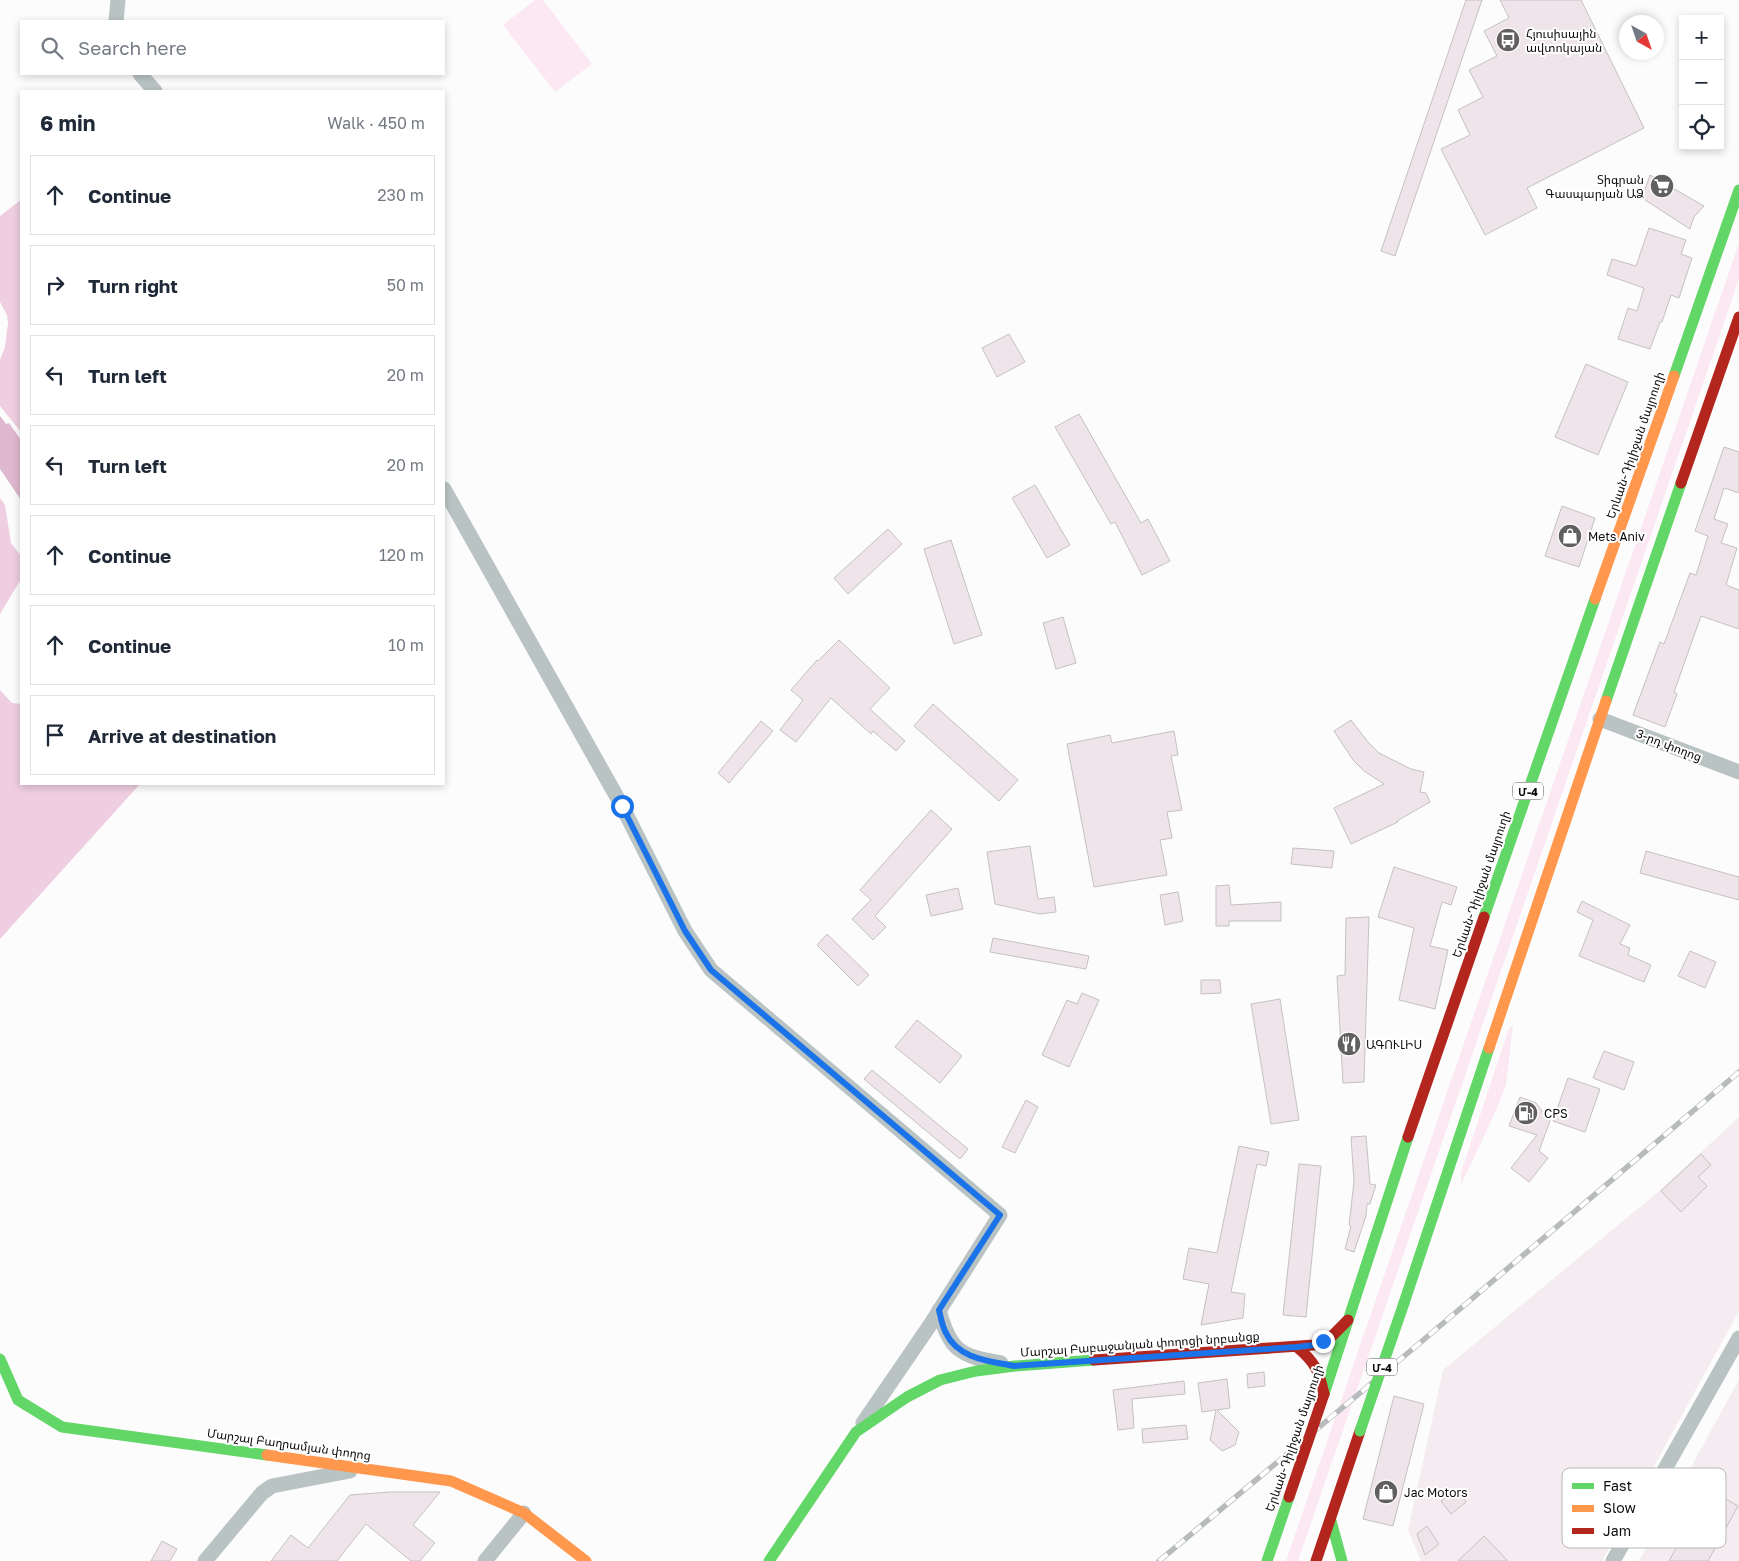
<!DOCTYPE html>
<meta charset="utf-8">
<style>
body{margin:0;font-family:"Golos Text","Noto Sans Armenian",sans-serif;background:#f2f2f3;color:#1f2937}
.controls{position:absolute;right:15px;top:15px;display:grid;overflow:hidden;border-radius:0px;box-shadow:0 2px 8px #0003}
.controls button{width:45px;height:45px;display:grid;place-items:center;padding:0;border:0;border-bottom:1px solid #e0e1e3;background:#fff;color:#1f2937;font:25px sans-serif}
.compass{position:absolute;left:1619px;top:15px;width:45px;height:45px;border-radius:50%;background:#fff;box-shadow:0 2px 8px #0003;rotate:140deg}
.stop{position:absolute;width:15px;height:15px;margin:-11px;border:4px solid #1a73e8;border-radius:50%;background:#fff}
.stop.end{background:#1a73e8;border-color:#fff;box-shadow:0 1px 5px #0008}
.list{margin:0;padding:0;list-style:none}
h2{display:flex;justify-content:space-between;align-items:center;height:65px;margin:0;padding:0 20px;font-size:21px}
h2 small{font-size:16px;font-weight:400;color:#747a83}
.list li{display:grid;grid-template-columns:32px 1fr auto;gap:15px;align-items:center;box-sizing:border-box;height:80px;margin:0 10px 10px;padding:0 10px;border:1px solid #e0e1e3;border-radius:0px}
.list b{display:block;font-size:19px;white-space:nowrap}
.list em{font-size:16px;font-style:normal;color:#747a83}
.icon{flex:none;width:28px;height:28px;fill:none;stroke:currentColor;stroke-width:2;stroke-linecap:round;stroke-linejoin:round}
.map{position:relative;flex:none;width:1739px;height:1561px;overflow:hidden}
.search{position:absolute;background:#fff;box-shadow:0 2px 8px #0003;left:20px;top:20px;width:425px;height:55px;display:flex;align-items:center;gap:12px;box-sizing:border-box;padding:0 18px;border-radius:0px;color:#747a83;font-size:19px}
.panel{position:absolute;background:#fff;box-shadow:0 2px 8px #0003;left:20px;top:90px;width:425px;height:695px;border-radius:0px}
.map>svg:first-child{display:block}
.built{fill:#f4ecf0}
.green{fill:#fbe8f3}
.forest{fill:#eecee0}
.water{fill:#deb8ce}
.building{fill:#efe4ea;stroke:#c4c1c2}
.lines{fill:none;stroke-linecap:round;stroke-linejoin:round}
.street{stroke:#bac3c4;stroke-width:15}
.fast{stroke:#63d668;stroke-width:11}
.slow{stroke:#ff974d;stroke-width:11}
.jam{stroke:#b3261e;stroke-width:11}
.rail-casing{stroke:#b8bbbc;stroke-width:5.5}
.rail{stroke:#fff;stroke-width:4;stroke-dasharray:11;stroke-linecap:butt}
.fast-bridge{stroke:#63d668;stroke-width:11}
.jam-bridge{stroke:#b3261e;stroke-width:11}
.route{stroke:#1a73e8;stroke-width:6}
.labels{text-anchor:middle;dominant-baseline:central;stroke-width:4;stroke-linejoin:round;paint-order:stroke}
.shield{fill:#fff;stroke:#575456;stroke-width:1}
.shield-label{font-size:11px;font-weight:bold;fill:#0f0b0d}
.poi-label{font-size:12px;fill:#0f0b0d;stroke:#fff;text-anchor:start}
.street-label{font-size:12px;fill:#0f0b0d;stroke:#fff}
.key{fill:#fff;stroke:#b7b6b6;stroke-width:1}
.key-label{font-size:14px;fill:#0f0b0d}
</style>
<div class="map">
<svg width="1739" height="1561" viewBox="0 0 1739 1561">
<rect width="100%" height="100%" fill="#fdfcfc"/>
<g class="built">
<polygon points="1739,1117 1739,1311 1602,1561 1421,1561 1408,1530 1443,1370 1658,1192"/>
<polygon points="1739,1380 1739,1561 1639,1561"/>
</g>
<g class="green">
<polygon points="535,0 543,0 592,64 555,92 503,25"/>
<polygon points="1739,243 1739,279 1298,1561 1286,1561"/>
<polygon points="1513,1025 1506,1085 1493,1117 1461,1185 1461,1173 1509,1028"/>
</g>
<g class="forest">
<polygon points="21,200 21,432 0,406 0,360 5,347 8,323 7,315 0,302 0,216"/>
<polygon points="0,498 5,505 11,543 21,556 21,579 0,614"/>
<polygon points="0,690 12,703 21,704 21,784 140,784 0,939"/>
</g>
<polygon class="water" points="0,416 6,424 9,423 21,440 21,500 0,469"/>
<g class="building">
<polygon points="1466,0 1482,0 1395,256 1381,251"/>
<polygon points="1500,0 1581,0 1644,128 1527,188 1537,208 1485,235 1441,149 1470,135 1458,110 1483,97 1469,70 1497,56 1484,31 1509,18"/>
<polygon points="1650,175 1704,206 1694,217 1690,229 1642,198"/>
<polygon points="1649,228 1686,240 1681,254 1692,258 1679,298 1671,295 1662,322 1660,322 1650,349 1618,339 1628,308 1637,311 1644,288 1607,275 1612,259 1636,266"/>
<polygon points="1009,334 1025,362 997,377 982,348"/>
<polygon points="1586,364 1628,382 1598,455 1555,437"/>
<polygon points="1079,414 1141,523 1148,519 1170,561 1142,575 1115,522 1111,524 1055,427"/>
<polygon points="1724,447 1739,452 1739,493 1724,488 1714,519 1728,524 1721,543 1737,548 1726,585 1739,590 1739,629 1701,616 1674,692 1677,694 1665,727 1633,715 1660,642 1664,644 1690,573 1696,575 1708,536 1695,531"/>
<polygon points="1035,485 1070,545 1047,558 1012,498"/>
<polygon points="1562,506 1595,518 1579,567 1545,556"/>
<polygon points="888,529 902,544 848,594 834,578"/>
<polygon points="951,540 982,635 954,644 924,549"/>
<polygon points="1063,617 1076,663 1056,669 1043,623"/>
<polygon points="839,640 890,688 870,709 905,741 896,751 873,731 871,734 831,698 796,742 780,730 803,700 791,690 817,660 818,661"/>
<polygon points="933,704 1018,780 999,801 914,726"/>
<polygon points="1351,720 1368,742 1379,753 1411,769 1424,772 1420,792 1426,793 1430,802 1397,821 1398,822 1351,844 1334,808 1384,784 1364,771 1353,760 1334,731"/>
<polygon points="761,721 773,731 729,783 718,773"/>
<polygon points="1174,731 1178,755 1171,756 1182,810 1167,812 1172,838 1160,840 1167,875 1094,887 1067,744 1110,735 1112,743"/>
<polygon points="931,810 952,829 875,916 886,927 873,940 852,919 871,900 860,890"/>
<polygon points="1030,846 1038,899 1054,897 1056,912 1040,914 995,904 987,852"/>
<polygon points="1293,848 1334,851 1332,868 1291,864"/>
<polygon points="1646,851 1739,877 1739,900 1640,873"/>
<polygon points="1394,867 1457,887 1451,905 1442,902 1430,946 1448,950 1435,1009 1399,1000 1414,928 1378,917"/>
<polygon points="1229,885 1231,905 1281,902 1281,921 1229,921 1229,926 1216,926 1216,886"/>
<polygon points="958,888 963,909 931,916 926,895"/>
<polygon points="1178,892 1183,921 1165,925 1160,895"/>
<polygon points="1582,901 1630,925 1620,944 1630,948 1628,955 1651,965 1644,982 1579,956 1593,920 1577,912"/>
<polygon points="1369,917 1364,1082 1343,1083 1337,976 1345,975 1346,918"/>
<polygon points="827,934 869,975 858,986 817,945"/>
<polygon points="993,938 1089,956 1086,969 990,952"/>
<polygon points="1690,951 1716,962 1705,988 1678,976"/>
<polygon points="1201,980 1220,980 1221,993 1201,994"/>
<polygon points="1082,993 1099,1000 1069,1067 1042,1055 1067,1000 1077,1004"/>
<polygon points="1280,999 1299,1120 1271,1124 1251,1004"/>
<polygon points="917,1020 962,1056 940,1083 895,1047"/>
<polygon points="1604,1051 1634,1062 1624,1090 1593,1078"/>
<polygon points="872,1070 968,1149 960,1159 864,1079"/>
<polygon points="1568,1078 1600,1089 1585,1132 1553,1121"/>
<polygon points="1520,1097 1536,1103 1550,1121 1539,1151 1548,1158 1529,1182 1511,1168 1537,1135 1509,1126"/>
<polygon points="1026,1100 1038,1107 1015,1153 1002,1147"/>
<polygon points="1366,1136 1370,1184 1376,1185 1370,1204 1367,1204 1366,1216 1354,1252 1345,1249 1351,1226 1349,1225 1354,1182 1351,1137"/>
<polygon points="1239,1146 1269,1152 1266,1166 1257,1164 1231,1292 1245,1294 1243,1318 1201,1325 1209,1284 1183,1279 1189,1248 1217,1253"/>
<polygon points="1701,1154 1711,1165 1698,1177 1707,1186 1681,1212 1661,1191"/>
<polygon points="1299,1164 1321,1166 1306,1317 1283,1315"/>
<polygon points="1264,1372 1265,1386 1248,1388 1247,1374"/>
<polygon points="1227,1379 1230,1408 1217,1410 1239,1432 1235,1445 1222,1451 1210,1440 1216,1410 1202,1412 1198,1383"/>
<polygon points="1184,1381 1185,1394 1132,1399 1134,1428 1118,1430 1113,1390"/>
<polygon points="1394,1396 1424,1404 1393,1526 1363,1519"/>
<polygon points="1186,1425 1188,1439 1143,1443 1142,1429"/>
<polygon points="1457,1489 1466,1502 1451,1514 1441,1501"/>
<polygon points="1709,1489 1738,1506 1708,1561 1669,1561"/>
<polygon points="390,1492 440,1492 413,1525 435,1543 420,1561 411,1561 366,1524 337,1561 271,1561 291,1535 308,1548 350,1495"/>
<polygon points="1427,1526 1439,1544 1425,1555 1417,1534"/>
<polygon points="1484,1536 1508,1561 1458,1561"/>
<polygon points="162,1541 177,1549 170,1561 151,1561"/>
</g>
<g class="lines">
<g class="street">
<polyline points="116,21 118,0"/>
<polyline points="140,74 155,91"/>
<polyline points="444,489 622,806 685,931 711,970 1000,1215 930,1325 863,1423"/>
<polyline points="1600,719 1739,772"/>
<path d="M939,1310c11,41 21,46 62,53"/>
<polyline points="205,1561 262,1493 272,1486 350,1471"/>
<polyline points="485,1561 524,1513"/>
<polyline points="1613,1561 1739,1338"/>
</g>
<g class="fast">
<polyline points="1674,376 1739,190"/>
<polyline points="1606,701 1681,483"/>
<polyline points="1484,917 1595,599"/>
<polyline points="1404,1303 1489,1048"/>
<polyline points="0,1359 18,1400 62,1427 267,1455"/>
<polyline points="1324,1394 1408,1137"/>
<polyline points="1331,1521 1342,1561"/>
<polyline points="769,1561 856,1432 907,1397 940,1380 976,1371 1015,1366 1094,1360"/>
<polyline points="1267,1561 1289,1497"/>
</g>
<g class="slow">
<polyline points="1595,599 1674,376"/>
<polyline points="1489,1048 1606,701"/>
<polyline points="267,1455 451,1481 524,1513 586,1561"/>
</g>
<g class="jam">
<polyline points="1681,483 1739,317"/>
<polyline points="1408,1137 1484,917"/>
<path d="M1297,1347c18,15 22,24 27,47"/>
<polyline points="1094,1360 1314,1345 1331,1337 1348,1320"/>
<polyline points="1316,1561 1360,1431"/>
</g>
<g class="rail-casing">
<polyline id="rail" points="1159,1561 1421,1342 1739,1072"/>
</g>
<use href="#rail" class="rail"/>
<polyline class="fast-bridge" points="1360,1431 1404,1303"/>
<polyline class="jam-bridge" points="1289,1497 1324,1394"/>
</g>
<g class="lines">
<path class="route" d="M622,806l63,125 26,39 289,245 -61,95c2,8 3,16 7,23 12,26 44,28 68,33l283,-19 17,-2 9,-4"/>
</g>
<defs>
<g id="bus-disc" transform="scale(1.25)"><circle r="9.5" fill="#625f61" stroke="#fff"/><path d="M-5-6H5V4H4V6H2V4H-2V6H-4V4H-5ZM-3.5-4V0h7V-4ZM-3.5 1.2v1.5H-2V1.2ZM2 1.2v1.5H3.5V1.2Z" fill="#fff"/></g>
<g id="supermarket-disc" transform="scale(1.25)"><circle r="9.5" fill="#625f61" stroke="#fff"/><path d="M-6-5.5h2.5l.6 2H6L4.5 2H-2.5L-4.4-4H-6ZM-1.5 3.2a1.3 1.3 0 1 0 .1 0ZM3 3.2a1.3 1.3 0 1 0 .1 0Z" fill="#fff"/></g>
<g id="shop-disc" transform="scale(1.25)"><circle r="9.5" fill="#625f61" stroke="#fff"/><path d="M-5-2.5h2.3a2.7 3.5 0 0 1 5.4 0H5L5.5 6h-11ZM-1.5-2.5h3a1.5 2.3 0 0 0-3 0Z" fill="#fff"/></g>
<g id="restaurant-disc" transform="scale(1.25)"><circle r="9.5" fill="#625f61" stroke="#fff"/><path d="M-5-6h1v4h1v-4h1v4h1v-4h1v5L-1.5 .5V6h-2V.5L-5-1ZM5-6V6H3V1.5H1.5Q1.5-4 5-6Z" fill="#fff"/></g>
<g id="fuel-disc" transform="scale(1.25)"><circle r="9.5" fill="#625f61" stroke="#fff"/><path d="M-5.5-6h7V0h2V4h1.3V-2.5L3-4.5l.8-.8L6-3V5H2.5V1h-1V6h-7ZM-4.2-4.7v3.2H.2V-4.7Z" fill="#fff"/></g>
</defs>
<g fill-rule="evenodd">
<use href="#bus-disc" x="1508" y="40"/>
<use href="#supermarket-disc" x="1662" y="186"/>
<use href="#shop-disc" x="1570" y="536"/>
<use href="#restaurant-disc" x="1349" y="1044"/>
<use href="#fuel-disc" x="1526" y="1113"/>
<use href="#shop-disc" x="1386" y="1492"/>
</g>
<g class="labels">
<g class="shield">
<rect x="1513" y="782.5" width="30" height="17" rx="4"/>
<rect x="1367" y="1358.5" width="30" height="17" rx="4"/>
</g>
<g class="shield-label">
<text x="1528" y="791">Մ-4</text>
<text x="1382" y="1367">Մ-4</text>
</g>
<g class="poi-label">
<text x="1526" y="33">Հյուսիսային<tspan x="1526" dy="14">ավտոկայան</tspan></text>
<text x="1644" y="179" text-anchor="end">Տիգրան<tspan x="1644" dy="14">Գասպարյան ԱՁ</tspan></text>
<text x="1588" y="536">Mets Aniv</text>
<text x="1366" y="1044">ԱԳՈՒԼԻՍ</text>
<text x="1544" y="1113">CPS</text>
<text x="1404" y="1492">Jac Motors</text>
</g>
<g class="street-label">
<text transform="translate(1635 445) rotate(-71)">Երևան-Դիլիջան մայրուղի</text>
<text transform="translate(1669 745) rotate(21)">3-րդ փողոց</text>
<text transform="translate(1481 884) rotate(-71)">Երևան-Դիլիջան մայրուղի</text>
<text transform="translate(1140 1344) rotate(-4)">Մարշալ Բաբաջանյան փողոցի նրբանցք</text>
<text transform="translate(1294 1438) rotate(-71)">Երևան-Դիլիջան մայրուղի</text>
<text transform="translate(289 1444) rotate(8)">Մարշալ Բաղրամյան փողոց</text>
</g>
</g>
<rect x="1562" y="1468" width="164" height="80" rx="8" class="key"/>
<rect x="1572" y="1483" width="22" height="6" fill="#63d668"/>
<rect x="1572" y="1505" width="22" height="7" fill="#ff974d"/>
<rect x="1572" y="1528" width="22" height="6" fill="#b3261e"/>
<g class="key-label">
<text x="1603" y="1491">Fast</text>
<text x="1603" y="1513">Slow</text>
<text x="1603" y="1536">Jam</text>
</g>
</svg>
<div class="controls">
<button>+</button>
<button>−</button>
<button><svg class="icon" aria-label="locate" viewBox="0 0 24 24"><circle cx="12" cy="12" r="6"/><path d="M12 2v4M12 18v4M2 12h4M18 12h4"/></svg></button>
</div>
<svg class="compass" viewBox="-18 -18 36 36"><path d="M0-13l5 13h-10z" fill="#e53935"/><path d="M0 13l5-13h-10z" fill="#747a83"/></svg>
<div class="stop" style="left:622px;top:806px"></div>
<div class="stop end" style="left:1323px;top:1341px"></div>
<div class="search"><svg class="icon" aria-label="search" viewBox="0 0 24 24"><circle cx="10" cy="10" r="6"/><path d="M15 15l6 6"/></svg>Search here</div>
<section class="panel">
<h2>6 min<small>Walk · 450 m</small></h2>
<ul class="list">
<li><svg class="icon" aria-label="ahead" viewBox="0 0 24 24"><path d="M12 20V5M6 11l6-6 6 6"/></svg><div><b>Continue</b></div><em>230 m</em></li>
<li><svg class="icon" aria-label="right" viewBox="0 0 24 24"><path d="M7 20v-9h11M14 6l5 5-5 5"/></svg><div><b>Turn right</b></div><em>50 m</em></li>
<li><svg class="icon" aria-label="left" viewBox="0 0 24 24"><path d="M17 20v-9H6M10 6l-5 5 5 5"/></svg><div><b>Turn left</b></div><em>20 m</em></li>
<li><svg class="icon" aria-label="left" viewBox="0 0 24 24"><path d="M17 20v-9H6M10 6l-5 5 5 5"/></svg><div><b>Turn left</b></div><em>20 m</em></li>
<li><svg class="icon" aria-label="ahead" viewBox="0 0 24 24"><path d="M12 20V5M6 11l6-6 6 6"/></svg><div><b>Continue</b></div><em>120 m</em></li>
<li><svg class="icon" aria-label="ahead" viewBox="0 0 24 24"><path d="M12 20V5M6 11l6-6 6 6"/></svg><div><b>Continue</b></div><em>10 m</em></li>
<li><svg class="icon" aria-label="arrive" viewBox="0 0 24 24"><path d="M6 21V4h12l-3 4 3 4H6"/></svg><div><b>Arrive at destination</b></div></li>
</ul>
</section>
</div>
